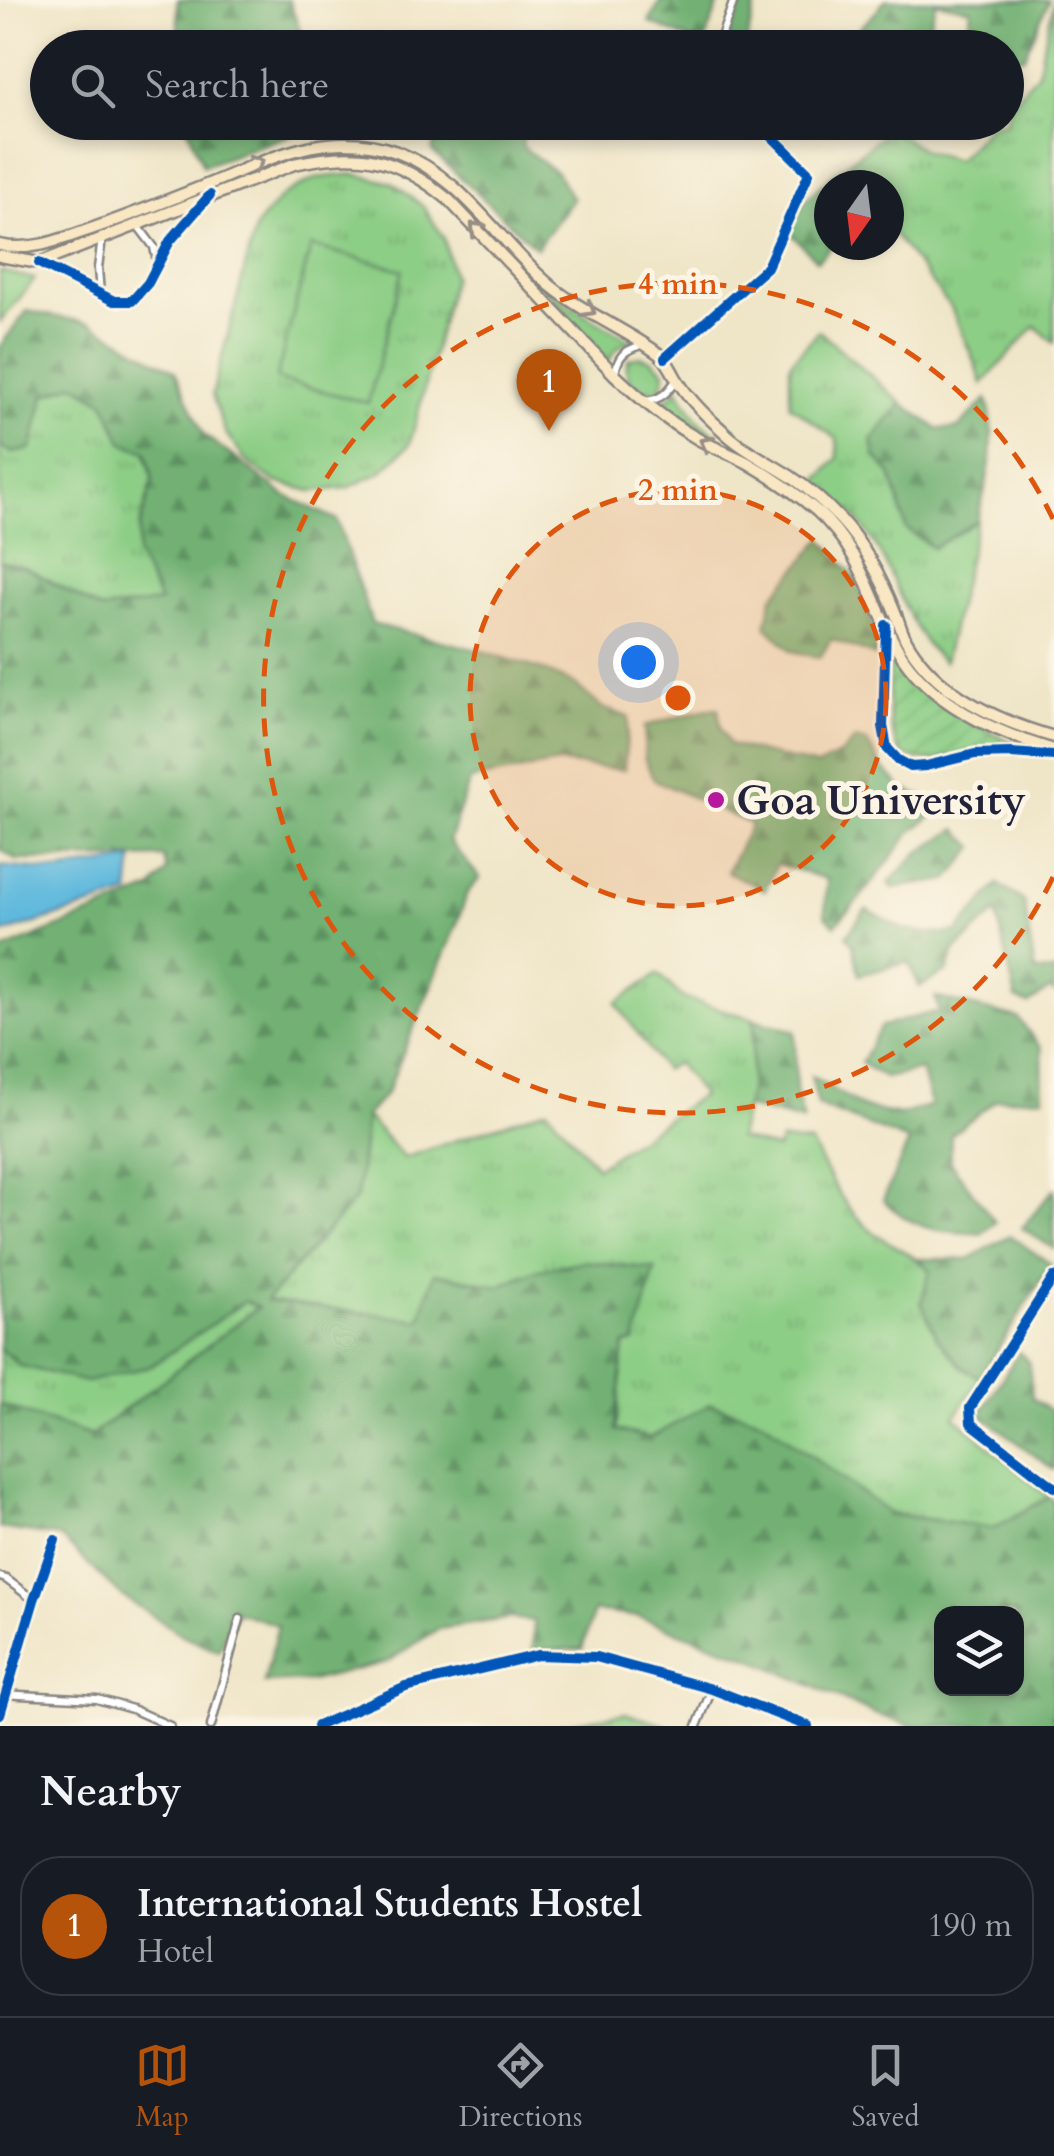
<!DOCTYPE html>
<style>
body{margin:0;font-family:Cardo,serif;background:#20242c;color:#f1f3f6}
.controls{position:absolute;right:30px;bottom:30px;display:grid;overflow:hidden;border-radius:20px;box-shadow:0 5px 15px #0003}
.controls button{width:90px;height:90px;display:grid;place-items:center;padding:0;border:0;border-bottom:2px solid #363941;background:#171b24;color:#f1f3f6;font:50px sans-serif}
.compass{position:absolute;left:814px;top:170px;width:90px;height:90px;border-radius:50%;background:#171b24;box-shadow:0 5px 15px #0003;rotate:194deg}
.you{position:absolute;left:638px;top:662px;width:35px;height:35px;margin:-25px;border:8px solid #fff;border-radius:50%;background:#1a73e8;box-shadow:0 0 0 15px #1a73e833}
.badge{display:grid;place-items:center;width:65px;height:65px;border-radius:50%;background:#b45309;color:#fff;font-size:32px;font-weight:700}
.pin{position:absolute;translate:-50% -82px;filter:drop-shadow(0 2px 5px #0008)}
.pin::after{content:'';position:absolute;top:52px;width:35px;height:30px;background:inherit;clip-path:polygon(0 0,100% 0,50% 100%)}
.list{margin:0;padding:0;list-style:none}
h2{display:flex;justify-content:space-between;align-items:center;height:130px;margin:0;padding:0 40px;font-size:42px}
h2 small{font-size:32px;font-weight:400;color:#9ea1a6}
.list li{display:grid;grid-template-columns:65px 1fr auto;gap:30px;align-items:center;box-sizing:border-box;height:140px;margin:0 20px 20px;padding:0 20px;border:2px solid #363941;border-radius:40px}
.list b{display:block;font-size:38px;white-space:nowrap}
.list p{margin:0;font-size:32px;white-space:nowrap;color:#9ea1a6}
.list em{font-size:32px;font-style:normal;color:#9ea1a6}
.icon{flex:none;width:55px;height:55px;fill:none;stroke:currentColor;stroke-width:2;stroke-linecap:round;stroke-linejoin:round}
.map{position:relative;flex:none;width:1054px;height:1726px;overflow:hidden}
.search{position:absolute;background:#171b24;box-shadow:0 5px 15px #0003;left:30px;right:30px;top:30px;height:110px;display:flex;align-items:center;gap:25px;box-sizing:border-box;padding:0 35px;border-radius:55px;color:#9ea1a6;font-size:38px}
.sheet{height:290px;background:#171b24}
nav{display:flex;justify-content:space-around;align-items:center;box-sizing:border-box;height:140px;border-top:2px solid #363941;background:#171b24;font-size:28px;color:#9ea1a6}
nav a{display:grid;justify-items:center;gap:5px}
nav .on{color:#b45309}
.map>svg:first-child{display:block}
.grass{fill:url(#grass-tufts);stroke:#587860;stroke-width:2.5}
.forest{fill:url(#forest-firs);stroke:#4a6a57;stroke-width:2.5;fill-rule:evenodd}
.wetland{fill:url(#wetland-marsh);stroke:#587860;stroke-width:2.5}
.garden{fill:url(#garden-furrows);stroke:#587860;stroke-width:2.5}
.pitch{fill:#8dce86;stroke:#587860;stroke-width:2.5}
.water{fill:#5fb9dd;stroke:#406e8c;stroke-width:2.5}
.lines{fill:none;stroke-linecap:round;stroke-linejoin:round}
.minor-casing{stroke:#888481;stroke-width:11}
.secondary-casing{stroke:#888481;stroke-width:15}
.minor{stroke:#fff;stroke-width:6}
.secondary{stroke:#f9e7c3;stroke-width:10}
.cycleway-casing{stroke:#fcf5e5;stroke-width:16}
.cycleway{stroke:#0057b8;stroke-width:10}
.oneway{stroke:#988e86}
.ring{fill:none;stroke:#de560e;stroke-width:5;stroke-dasharray:18 12}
.poi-dot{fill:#b5179e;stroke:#fcf5e5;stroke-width:4}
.labels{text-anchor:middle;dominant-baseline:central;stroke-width:10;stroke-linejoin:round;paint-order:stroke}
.poi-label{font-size:42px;font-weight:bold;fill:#22223b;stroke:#fcf5e5;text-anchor:start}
.centre{fill:#de560e;stroke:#fcf5e5;stroke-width:5}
.ring-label{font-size:30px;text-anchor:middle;font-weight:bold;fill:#de560e;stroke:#fcf5e5;stroke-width:10;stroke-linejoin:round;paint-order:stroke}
</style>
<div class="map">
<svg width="1054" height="1726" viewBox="0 0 1054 1726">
<defs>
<pattern id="grass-tufts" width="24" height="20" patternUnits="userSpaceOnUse" patternTransform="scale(2.5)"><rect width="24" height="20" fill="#8dce86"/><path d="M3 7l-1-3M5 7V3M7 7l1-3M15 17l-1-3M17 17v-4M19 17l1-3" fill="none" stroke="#79b175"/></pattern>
<pattern id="forest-firs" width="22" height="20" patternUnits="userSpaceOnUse" patternTransform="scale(2.5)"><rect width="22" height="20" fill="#72b173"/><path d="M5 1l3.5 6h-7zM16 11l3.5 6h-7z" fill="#5d9060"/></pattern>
<pattern id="wetland-marsh" width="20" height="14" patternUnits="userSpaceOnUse" patternTransform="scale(2.5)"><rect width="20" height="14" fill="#8dce86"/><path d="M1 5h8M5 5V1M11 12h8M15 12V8" fill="none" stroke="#79b175"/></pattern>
<pattern id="garden-furrows" width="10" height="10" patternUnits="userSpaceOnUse" patternTransform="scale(2.5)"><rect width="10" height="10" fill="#8dce86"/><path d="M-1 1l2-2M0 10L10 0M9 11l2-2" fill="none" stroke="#79b175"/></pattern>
</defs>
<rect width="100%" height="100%" fill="#fcf5e5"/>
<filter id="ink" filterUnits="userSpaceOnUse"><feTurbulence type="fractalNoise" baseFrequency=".01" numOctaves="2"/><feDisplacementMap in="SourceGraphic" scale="20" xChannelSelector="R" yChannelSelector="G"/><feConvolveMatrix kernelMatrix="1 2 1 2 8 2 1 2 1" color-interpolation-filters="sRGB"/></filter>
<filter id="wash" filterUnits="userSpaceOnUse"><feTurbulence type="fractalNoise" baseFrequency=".0048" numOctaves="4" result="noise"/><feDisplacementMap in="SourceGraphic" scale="40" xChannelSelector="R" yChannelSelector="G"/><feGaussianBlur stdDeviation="2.25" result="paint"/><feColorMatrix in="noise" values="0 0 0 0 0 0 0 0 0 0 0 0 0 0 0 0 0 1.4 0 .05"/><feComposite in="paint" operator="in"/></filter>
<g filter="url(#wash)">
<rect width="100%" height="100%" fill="#efe5c7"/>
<g class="grass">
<polygon points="1054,0 1054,343 1035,326 982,384 975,363 951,308 889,228 889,185 843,185 833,175 890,129 925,151 957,160 992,123 1006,122 1007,107 1037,74"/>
<polygon points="354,174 392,183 423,206 444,238 453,277 410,444 380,473 347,488 311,491 276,482 246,461 225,432 212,395 256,226 282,196 316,178"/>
<path d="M529,271l36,32 67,38c-13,3 -17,9 -24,21z"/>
<path d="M819,331l83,72 -30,37 3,16 16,18 15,55 27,19 44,-27 -33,142c-33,-29 -44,-72 -64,-110 -15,-27 -38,-53 -64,-71l22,-24 -1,-19 -47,-34v-42z"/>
<path d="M639,356l13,4 13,11 -1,9 -5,10 -9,3c-18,-7 -27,-14 -22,-34z"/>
<polygon points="74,384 104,401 123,443 145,451 153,479 140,525 160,602 101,610 27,568 0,561 0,445 12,453 31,449 45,395"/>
<polygon points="677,388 698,420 723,442 687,422 660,402 674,394"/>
<path d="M658,974l25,24 71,21 -4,70 -12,49 39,11 4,-9 30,3c18,34 33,68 65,91 18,12 38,21 54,36l31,96 19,12 -25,39 94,80 -55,31 -104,-14 -126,-93 -53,-17 -61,34 -34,-8 8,-86 11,-2 19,-74 -120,3 -35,15 -64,-13 -14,47 -156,-18 92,-105 9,-81 38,42 143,-49 50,58 105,-72 -25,-32 -13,7 -48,-67z"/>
<polygon points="245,1301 258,1307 91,1436 0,1405 0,1349 21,1366 151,1366"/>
</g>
<g class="forest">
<polygon points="177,0 289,0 304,41 315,47 179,47"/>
<polygon points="661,0 720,0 703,46 649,22"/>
<polygon points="743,0 757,0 745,47 724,47"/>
<polygon points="885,0 1049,0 1024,57 1007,58 1006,48 971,47 967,40 971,9 936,2 923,47 868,47 860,43 854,34 877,11"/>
<polygon points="186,123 186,122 299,123 298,132 203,166"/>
<polygon points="442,123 522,123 523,147 557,173 573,199 536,248 432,151"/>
<polygon points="833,175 843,185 829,185 829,245 833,245 817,261 787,229 806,199"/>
<path d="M27,311l63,12 85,48 29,64 80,60 53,25 35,104 114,28 57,18 30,13 30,25 26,9 -5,53 -65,-7 -89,17 -21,61 31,37 -13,15 -9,28 -71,171 -21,24 -9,81 -91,104 154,19 14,-47 65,13 35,-15 50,-10 71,8 -20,73 -11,3 -8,85 34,8 60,-34 54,17 126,93 104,14 55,-31 5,4v225h-142l-37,-12 -125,-56 -111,-41 -45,-6 -12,38 -49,1 1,-29 -23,-3 -73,11 -51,33 -77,19 -46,2 14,-58 -41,-13 -18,39 -35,-15 -62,-40 -62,-59 -60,-9v-123l91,31 167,-129 -13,-6 -94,65 -64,16 -66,-16 -21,-17v-398l152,-62 15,-18 -3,-14 -148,3 -16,-11v-288l27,7 74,42 59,-8 -23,-47 3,-30 13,-46 -7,-28 -23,-8 -19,-42 -30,-17 -29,11 -14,54 -19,4 -12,-8v-99zM942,1614h74v74h-74z"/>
<path d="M987,399c12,40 0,84 -10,122l-44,27 -27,-20 -15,-54 -16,-18 -3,-16 30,-37 36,26 20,-1z"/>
<polygon points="822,539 857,580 876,637 876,656 831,639 820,658 792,651 766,626 772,598"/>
<polygon points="718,708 721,728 730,745 817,766 841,754 856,739 867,742 882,767 903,789 936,802 936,813 912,831 860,898 835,925 825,916 827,879 777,864 765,890 727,872 751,824 654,780 644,758 645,726 703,710"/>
<polygon points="957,829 975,847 948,880 893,888 889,883 917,854"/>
<polygon points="998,884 1024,901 1035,972 1054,971 1054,993 1050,989 1029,1004 1016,999 996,912 954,952 948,971 919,987 909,962 859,975 853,944 846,936 866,909 905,930 943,934 957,932"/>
<path d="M935,997l83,21 24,31 1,48 -46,2 -46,36 -1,27 45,60 -14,12c-43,-3 -65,-2 -98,-34l26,-59 -91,-35 -7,-30 53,32 37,7 30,-10 -10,-35 -36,8 -24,-15 20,-37 58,-15z"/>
<polygon points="754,1019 795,1031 796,1089 803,1121 745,1107 750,1089"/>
<polygon points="1054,1189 1054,1249 1022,1228"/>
<polygon points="1010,1236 1051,1264 980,1378 961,1366 937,1337 921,1303 930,1270 919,1259 968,1259"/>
<polygon points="1019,1352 1029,1362 1032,1398 1054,1413 1054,1470 980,1414"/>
</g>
<polygon class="wetland" points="625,1713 668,1726 558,1726"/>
<path class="garden" d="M891,644c29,55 73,75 126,101h-23l-60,16 -17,-2 -16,-5c-19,-33 -11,-74 -10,-110z"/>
<g class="pitch">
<polygon points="311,246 403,270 368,403 276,379"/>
<polygon points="0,271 35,279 0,322"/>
</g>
<polygon class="water" points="133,859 129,894 0,934 0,866 58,871"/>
</g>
<g filter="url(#ink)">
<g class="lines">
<g class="minor-casing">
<g id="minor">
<polyline points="717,48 734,0"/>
<polyline points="138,226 154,247 157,262"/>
<polyline points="40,263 114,301 132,301 148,283 170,241 206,200"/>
<polyline points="100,294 98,268 102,239"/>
<polyline points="665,358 767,267 809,173 757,122"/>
<path d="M615,373c3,-16 8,-22 24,-27"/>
<path d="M645,401c15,-1 23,-8 31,-21"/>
<polyline points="886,631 884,655 883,726 887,748 898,760 911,767 926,766 975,754 1011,753 1054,756"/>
<polyline points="1054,1277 970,1408 971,1423 1054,1487"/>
<polyline points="0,1577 6,1579 34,1600"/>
<polyline points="0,1694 97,1699 132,1709 170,1726"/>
<polyline points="0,1714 34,1600 55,1540"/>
<polyline points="211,1726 240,1619"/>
<polyline points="317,1726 406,1687 538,1655 596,1657 712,1689 808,1726"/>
<polyline points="697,1726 712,1689"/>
</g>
</g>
<g class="secondary-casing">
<g id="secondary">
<path d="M0,245c30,7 60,-5 88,-15 41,-14 81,-30 121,-46 63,-26 119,-57 188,-32 63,23 99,85 147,128 31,29 80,48 115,74 9,7 11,14 17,24 11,19 29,37 45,51 20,20 46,32 69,47 18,12 36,28 51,44 24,26 41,60 54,92 4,9 6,19 11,28 29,53 92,81 148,97"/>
<path d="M0,256l39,7 255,-99c66,-15 103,-7 155,36l166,175c23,22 50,45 78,61 17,11 37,17 55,27 24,14 48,30 69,48 46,42 52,87 80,137 32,56 98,84 157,102"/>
</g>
</g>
<use href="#minor" class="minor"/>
<use href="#secondary" class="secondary"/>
<g class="cycleway-casing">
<g id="cycleway">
<polyline points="39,263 114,301 132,301 148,283 170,241 210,195"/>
<polyline points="665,358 767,267 809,173 757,122"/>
<polyline points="886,625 883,726 887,748 898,760 911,767 926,766 975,754 1011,753 1054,756"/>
<polyline points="1054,1277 970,1408 971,1423 1054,1487"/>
<polyline points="0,1714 34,1600 55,1540"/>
<polyline points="317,1726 406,1687 538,1655 596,1657 712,1689 808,1726"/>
</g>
</g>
<use href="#cycleway" class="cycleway"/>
</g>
<defs><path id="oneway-chevron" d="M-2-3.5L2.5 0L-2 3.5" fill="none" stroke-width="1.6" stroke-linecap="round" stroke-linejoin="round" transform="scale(2.5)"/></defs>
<g class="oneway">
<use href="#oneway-chevron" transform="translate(257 163) rotate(-21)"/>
<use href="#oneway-chevron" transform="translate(476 228) rotate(-134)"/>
<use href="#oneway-chevron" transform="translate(589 310) rotate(29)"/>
<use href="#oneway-chevron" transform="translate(706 443) rotate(-153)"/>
</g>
</g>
<circle cx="678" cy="698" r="208" fill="#de560e" fill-opacity=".12"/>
<g class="ring">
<circle cx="678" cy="698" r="208"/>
<path d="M1053 877A415 415 0 1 1 1053 519"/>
</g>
<circle class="poi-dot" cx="716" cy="800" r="10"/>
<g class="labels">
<g class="poi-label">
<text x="736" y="800">Goa University</text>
</g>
</g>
<circle cx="678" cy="698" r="15" class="centre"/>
<g class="ring-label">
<text x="678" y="294">4 min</text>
<text x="678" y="500">2 min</text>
</g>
</svg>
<div class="controls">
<button><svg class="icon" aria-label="layers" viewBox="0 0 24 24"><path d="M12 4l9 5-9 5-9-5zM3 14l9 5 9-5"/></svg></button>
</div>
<svg class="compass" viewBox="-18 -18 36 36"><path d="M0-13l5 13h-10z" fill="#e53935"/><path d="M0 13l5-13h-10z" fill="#9ea1a6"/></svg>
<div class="you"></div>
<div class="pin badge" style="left:549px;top:431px">1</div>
<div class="search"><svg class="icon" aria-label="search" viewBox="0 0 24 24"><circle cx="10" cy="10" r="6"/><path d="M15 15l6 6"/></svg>Search here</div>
</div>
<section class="sheet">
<h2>Nearby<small></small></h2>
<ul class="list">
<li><span class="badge">1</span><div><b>International Students Hostel</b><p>Hotel</p></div><em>190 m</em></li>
</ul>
</section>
<nav>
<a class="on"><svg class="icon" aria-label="map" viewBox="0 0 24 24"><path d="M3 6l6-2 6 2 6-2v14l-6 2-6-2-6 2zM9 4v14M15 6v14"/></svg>Map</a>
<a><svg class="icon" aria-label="directions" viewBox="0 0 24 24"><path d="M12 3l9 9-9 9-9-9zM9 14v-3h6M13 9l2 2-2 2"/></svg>Directions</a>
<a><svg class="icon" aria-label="saved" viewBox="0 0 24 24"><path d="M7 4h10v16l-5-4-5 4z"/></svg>Saved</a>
</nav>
